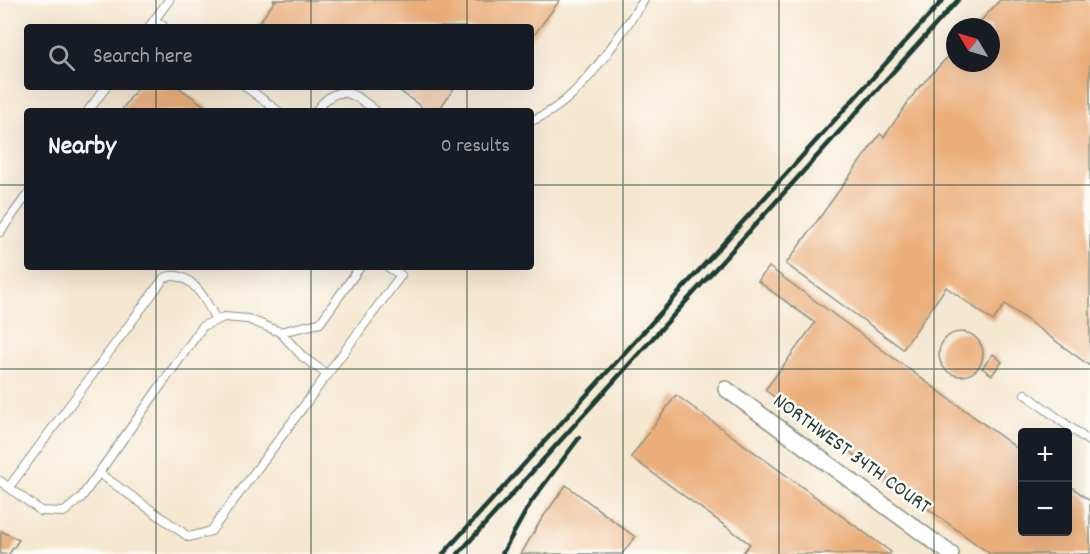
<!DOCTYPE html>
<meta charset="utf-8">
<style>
body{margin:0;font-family:Dekko,sans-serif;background:#242831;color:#f1f3f6}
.controls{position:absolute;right:18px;bottom:18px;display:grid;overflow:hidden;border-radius:6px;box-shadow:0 6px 24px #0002}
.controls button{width:54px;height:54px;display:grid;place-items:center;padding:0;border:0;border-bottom:2px solid #363941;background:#171b24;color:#f1f3f6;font:30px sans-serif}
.compass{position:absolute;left:946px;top:18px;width:54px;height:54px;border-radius:50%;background:#171b24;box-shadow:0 6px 24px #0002;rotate:308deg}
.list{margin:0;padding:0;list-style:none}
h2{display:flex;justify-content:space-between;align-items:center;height:78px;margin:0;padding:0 24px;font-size:26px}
h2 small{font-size:20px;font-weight:400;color:#9ea1a6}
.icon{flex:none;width:33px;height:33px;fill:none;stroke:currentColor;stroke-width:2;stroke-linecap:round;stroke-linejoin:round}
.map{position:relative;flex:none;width:1090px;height:554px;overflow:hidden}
.search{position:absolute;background:#171b24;box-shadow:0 6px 24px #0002;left:24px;top:24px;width:510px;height:66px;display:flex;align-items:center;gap:15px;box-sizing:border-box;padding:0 21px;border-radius:6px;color:#9ea1a6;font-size:22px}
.panel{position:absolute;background:#171b24;box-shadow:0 6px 24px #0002;left:24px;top:108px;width:510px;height:162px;border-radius:6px}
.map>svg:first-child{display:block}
.building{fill:#ebae7a}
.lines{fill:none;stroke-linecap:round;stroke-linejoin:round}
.service-casing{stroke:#8a9282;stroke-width:10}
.minor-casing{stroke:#8a9282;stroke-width:18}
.service{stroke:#fff;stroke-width:8}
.minor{stroke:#fff;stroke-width:15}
.rail{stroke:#1f3d34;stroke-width:4.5}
.grid{fill:none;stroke:#1f3d34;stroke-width:1.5;stroke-opacity:0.55}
.labels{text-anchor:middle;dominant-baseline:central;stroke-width:5;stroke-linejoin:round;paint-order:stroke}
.street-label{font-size:21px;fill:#1f3d34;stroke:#fdfcf7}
</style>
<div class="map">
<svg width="1090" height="554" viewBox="0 0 1090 554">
<rect width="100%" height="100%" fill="#fdfcf7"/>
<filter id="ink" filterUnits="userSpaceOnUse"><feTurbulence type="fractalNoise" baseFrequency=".0167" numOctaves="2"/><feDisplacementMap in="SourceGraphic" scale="12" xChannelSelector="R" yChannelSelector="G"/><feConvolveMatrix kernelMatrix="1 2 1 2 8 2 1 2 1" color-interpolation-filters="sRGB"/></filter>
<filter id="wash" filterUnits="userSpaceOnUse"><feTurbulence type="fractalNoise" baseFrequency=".008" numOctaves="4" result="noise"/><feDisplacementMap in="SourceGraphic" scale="24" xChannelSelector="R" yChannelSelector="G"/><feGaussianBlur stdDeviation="1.35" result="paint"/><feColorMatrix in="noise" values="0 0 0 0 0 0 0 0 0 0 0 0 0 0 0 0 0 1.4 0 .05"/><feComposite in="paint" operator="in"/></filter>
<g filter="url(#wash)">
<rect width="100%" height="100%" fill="#f5e7d0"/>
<g id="blocks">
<g class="building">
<polygon points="273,0 560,0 531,39 531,27 256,27 275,1"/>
<polygon points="1000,0 1090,0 1090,366 1005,304 993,321 946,287 903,349 786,264 880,134 884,137 916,91 955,49 955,63 991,63 991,27 975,27"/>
<polygon points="138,87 178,87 212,111 121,111"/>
<polygon points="395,87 455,87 438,111 427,111"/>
<polygon points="769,267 1022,452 1022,532 1068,532 1068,484 1090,501 1090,554 990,554 765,390 815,323 758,281"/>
<circle cx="961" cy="354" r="22"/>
<polygon points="993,354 1002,362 992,375 982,368"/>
<polygon points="676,395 891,552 890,554 742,554 750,544 631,457"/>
<polygon points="566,485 635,537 622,554 521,554 541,520"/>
<polygon points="1,531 19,540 9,554 0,554"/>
</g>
</g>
</g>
<g filter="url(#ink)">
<use href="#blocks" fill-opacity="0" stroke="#8a9282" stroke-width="1.5"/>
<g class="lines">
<g class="service-casing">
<g id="service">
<polyline points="155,20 164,27"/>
<polyline points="149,27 169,0"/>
<polyline points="246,87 278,111"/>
<polyline points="88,111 106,87"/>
<path d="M316,111c21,-29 37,-19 60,0"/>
<path d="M531,121c49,-18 83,-79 113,-121"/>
<polyline points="0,232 27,195"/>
<polyline points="280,332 303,357 328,375"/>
<polyline points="1025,394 1090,442"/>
<polyline points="99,473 189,537 211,531 401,275 388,267"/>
<polyline points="0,481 41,511 64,512 81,498 203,326 224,317 248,319 280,332 320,323 360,267"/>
<path d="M9,487l155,-209c26,-11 43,24 52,42"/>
</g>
</g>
<g class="minor-casing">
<polyline id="minor" points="726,389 951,554"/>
</g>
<use href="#service" class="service"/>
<use href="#minor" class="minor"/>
<g class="rail">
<polyline points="443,554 943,0"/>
<polyline points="458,554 958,0"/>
<polyline points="502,554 531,502 579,438"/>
</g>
</g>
</g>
<path class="grid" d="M156,0v27M311,0v27M467,0v27M623,0v554M779,0v554M934,0v554M156,87v24M311,87v24M467,87v24M0,185h27M531,185h559M156,267v287M311,267v287M467,267v287M0,369h1090"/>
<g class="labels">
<g class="street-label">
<text transform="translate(851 455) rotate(36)">NORTHWEST 34TH COURT</text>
</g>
</g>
</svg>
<div class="controls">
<button>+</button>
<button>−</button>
</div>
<svg class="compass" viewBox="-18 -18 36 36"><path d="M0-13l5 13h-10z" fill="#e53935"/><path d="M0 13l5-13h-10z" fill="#9ea1a6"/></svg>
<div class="search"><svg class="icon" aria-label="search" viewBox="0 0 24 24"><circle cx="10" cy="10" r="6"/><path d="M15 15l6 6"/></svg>Search here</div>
<section class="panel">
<h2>Nearby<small>0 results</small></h2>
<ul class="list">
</ul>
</section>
</div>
